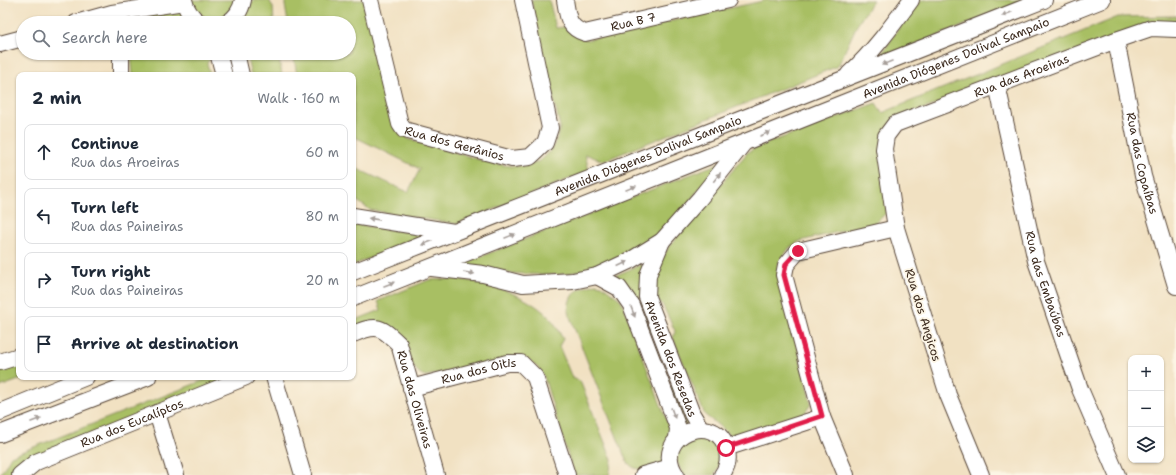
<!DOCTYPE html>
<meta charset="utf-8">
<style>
body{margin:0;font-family:"Shantell Sans",sans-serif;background:#f6f6f7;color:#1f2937}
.controls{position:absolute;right:12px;bottom:12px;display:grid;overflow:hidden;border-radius:8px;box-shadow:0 1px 3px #0004}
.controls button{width:36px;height:36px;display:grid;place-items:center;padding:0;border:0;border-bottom:1px solid #e0e1e3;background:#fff;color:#1f2937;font:20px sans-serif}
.stop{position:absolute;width:12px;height:12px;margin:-9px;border:3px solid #e11d48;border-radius:50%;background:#fff}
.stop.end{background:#e11d48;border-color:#fff;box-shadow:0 1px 4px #0008}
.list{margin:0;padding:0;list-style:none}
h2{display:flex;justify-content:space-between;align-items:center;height:52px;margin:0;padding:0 16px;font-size:17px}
h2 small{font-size:13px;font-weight:400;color:#747a83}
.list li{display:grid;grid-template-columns:26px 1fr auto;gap:12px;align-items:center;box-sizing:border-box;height:56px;margin:0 8px 8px;padding:0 8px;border:1px solid #e0e1e3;border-radius:8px}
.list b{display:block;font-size:15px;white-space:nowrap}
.list p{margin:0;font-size:13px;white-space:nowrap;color:#747a83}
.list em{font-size:13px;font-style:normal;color:#747a83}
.icon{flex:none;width:22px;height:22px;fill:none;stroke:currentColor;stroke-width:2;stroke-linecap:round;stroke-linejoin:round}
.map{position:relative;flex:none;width:1176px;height:475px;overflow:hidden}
.search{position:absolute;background:#fff;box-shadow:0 1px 3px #0004;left:16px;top:16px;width:340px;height:44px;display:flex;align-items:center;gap:10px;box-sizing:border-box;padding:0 14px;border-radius:22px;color:#747a83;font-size:15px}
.panel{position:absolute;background:#fff;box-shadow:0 1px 3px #0004;left:16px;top:72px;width:340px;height:308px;border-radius:8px}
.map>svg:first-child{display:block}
.green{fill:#a8bf64;stroke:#727441}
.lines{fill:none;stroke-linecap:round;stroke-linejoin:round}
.minor-casing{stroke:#564537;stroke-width:18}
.minor{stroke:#fff;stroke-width:16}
.oneway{fill:#a79f9a}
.route{stroke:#e11d48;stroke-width:5}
.labels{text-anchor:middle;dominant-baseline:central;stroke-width:3.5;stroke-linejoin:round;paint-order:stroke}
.street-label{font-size:12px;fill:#3b2a1e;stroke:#fcf5e5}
</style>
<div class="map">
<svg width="1176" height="475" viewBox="0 0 1176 475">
<rect width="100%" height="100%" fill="#fcf5e5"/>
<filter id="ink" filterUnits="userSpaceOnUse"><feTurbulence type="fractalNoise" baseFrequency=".025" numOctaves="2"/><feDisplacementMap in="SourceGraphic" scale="8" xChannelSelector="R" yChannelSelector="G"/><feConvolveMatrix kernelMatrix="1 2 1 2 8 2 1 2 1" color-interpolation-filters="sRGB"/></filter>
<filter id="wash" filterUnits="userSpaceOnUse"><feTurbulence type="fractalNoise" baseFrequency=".012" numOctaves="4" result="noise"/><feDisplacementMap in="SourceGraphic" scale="16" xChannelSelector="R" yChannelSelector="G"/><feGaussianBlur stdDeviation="0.9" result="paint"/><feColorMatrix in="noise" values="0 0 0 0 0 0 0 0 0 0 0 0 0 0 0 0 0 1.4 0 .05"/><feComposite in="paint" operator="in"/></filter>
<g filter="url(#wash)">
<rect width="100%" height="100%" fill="#f1e1c2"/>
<g class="green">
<path d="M192,0h43c-7,24 -37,25 -43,0z"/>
<polygon points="253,0 269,0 273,7 274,23 241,23"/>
<path d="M286,0h79l43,139c19,5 39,11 59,17 38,11 81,25 93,-29l-29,-127h18l7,28 8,-1 22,13 181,-40h106l-17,27 -18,39 -235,95 -18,-7 4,17 -132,53 -87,-14 -17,-12v-31l55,25 12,-23 -67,-33v-61h-56l-4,-22h56v-30h-61l-3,-18z"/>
<polygon points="921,0 1027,0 878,60 900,26"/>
<polygon points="176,11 181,11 190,23 130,23 137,17"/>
<path d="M1176,16v8l-283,95 -7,94 -10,10 -76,18 -11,7 -11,16 33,140 -9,13 -69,21 -15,-13 -13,-10 -32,-77 2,-7 -13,-27 -9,-6c1,-19 5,-36 16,-51l78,-94 10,-6 119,-44 6,10 236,-96z"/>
<polygon points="131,53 212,53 213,56 207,63 210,75 133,75"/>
<polygon points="246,53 278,53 282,75 251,75"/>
<polygon points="722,162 666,229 636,250 602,265 566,274 547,275 509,273 462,264"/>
<polygon points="353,224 428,235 353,265"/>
<polygon points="645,263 653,332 648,333 614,276"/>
<path d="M455,279c32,3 79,17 99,44 3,4 6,11 9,16l-4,7 13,32 8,3 32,79 -3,15h-35l-30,-98c-5,-9 -10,-14 -19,-19l-100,18c-20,-7 -15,-36 -34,-49l-38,4v-10l28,-11 -3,-9 51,-21z"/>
<path d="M596,284l6,1 19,15 51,134 -7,30c-15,4 -30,11 -39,-4l-58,-148c1,-21 10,-23 28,-28z"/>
<polygon points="19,365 19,377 27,377 0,387 0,372"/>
<polygon points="212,377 237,377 17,469 11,475 0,475 11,456"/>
<polygon points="672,385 674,385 691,423 683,426 670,387"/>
<path d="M693,436l19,3c12,15 12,20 2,36h-30l-7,-12 1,-14z"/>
</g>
</g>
<g filter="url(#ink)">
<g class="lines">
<g class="minor-casing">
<g id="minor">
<path d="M184,0c2,10 7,17 16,23"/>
<path id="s1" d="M370,0l30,124 4,6 108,29 18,-2 15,-14 5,-15 -27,-128"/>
<path id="s2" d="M565,0c3,16 2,27 20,33l143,-33"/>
<polyline points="76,23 112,13 184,2"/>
<path d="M227,23c9,-5 14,-13 16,-23"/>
<path id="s3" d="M1116,40l27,136 33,110"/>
<polyline points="0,44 23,38"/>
<polyline points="121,53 121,75"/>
<polyline points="218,53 224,75"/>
<polyline points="236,53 241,75"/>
<path d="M849,74c24,-22 43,-48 62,-74"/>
<path id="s4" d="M997,85l39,176 44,128 37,86"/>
<polyline points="353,216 454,232"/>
<path id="s5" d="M662,241l-14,34 -1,22 45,117 9,15"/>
<polyline points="432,268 483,274 523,284 573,281 597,276 631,260 662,241 700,198 743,144"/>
<path id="s6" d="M353,272l691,-272"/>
<polyline points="597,276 619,288 631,305 678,428 677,439"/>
<path id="s7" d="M353,298l749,-298"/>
<path id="s8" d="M353,334c25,-10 27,-8 46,10l37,131"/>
<polyline points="0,362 19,356"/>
<polyline points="274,377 303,475"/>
<path id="s9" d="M411,388l96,-25h14l14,14 32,98"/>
<polyline points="0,412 86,377"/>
<polyline points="157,413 176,475"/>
<polyline points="0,434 148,377"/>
<polyline points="726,448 822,417"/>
<path id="s10" d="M20,475l16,-13 210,-85"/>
<polyline points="643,475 671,467"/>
<path d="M676,475c-27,-40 42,-67 51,-24 2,9 0,17 -5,24"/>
<polyline points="846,475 822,417 784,275 786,265 798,251 896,228"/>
<path id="s11" d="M981,475l-33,-80 -52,-167 -12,-79 2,-13 9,-12 221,-84 35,-12 25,1"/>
</g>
</g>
<use href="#minor" class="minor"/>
</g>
<defs><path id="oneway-solid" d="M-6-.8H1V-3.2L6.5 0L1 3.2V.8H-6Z"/></defs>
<g class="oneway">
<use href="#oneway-solid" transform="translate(1007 14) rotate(158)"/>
<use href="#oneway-solid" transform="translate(887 63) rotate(158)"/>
<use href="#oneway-solid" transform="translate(765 134) rotate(-22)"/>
<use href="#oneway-solid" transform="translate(717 177) rotate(-52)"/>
<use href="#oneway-solid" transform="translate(631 188) rotate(-22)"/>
<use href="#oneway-solid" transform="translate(374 219) rotate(-171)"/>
<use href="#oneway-solid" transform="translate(510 236) rotate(-22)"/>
<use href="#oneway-solid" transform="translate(427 243) rotate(159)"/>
<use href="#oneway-solid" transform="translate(623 264) rotate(-25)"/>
<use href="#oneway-solid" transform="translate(469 273) rotate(8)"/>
<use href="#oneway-solid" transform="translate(389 284) rotate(-21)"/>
<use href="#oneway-solid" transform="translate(633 312) rotate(69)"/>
<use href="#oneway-solid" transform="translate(673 413) rotate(70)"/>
<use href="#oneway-solid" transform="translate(36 420) rotate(-21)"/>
</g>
</g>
<g class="lines" filter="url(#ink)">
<polyline class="route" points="726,448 822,416 784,275 786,264 798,251"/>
</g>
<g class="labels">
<g class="street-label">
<text stroke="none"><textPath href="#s2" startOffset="91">Rua B 7</textPath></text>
<text stroke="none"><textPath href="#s7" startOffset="649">Avenida Diógenes Dolival Sampaio</textPath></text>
<text stroke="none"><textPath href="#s11" startOffset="505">Rua das Aroeiras</textPath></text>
<text stroke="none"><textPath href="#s1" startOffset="187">Rua dos Gerânios</textPath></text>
<text stroke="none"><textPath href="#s6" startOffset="317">Avenida Diógenes Dolival Sampaio</textPath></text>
<text stroke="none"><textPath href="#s3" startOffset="126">Rua das Copaíbas</textPath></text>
<text stroke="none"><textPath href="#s4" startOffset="205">Rua das Embaúbas</textPath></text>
<text transform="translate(923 315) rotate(73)">Rua dos Angicos</text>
<text stroke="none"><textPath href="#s5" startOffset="125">Avenida dos Resedas</textPath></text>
<text stroke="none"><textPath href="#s9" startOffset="70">Rua dos Oitis</textPath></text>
<text stroke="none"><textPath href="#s8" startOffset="110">Rua das Oliveiras</textPath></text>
<text stroke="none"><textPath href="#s10" startOffset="124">Rua dos Eucalíptos</textPath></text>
</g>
</g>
</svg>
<div class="controls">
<button>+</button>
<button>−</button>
<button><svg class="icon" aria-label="layers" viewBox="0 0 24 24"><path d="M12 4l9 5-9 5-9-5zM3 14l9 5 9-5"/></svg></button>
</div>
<div class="stop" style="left:726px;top:448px"></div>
<div class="stop end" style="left:798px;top:251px"></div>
<div class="search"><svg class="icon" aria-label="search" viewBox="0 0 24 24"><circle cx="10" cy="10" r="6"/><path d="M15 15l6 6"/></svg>Search here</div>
<section class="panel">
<h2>2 min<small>Walk · 160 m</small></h2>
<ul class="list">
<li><svg class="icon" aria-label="ahead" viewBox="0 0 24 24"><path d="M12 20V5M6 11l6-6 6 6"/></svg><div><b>Continue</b><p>Rua das Aroeiras</p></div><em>60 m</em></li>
<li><svg class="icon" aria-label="left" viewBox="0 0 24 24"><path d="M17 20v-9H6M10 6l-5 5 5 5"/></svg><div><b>Turn left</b><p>Rua das Paineiras</p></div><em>80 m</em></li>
<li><svg class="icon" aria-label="right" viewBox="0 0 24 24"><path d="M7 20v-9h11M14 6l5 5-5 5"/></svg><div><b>Turn right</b><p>Rua das Paineiras</p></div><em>20 m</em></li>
<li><svg class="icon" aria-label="arrive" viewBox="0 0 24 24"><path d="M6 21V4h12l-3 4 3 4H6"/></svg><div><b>Arrive at destination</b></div></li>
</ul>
</section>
</div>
